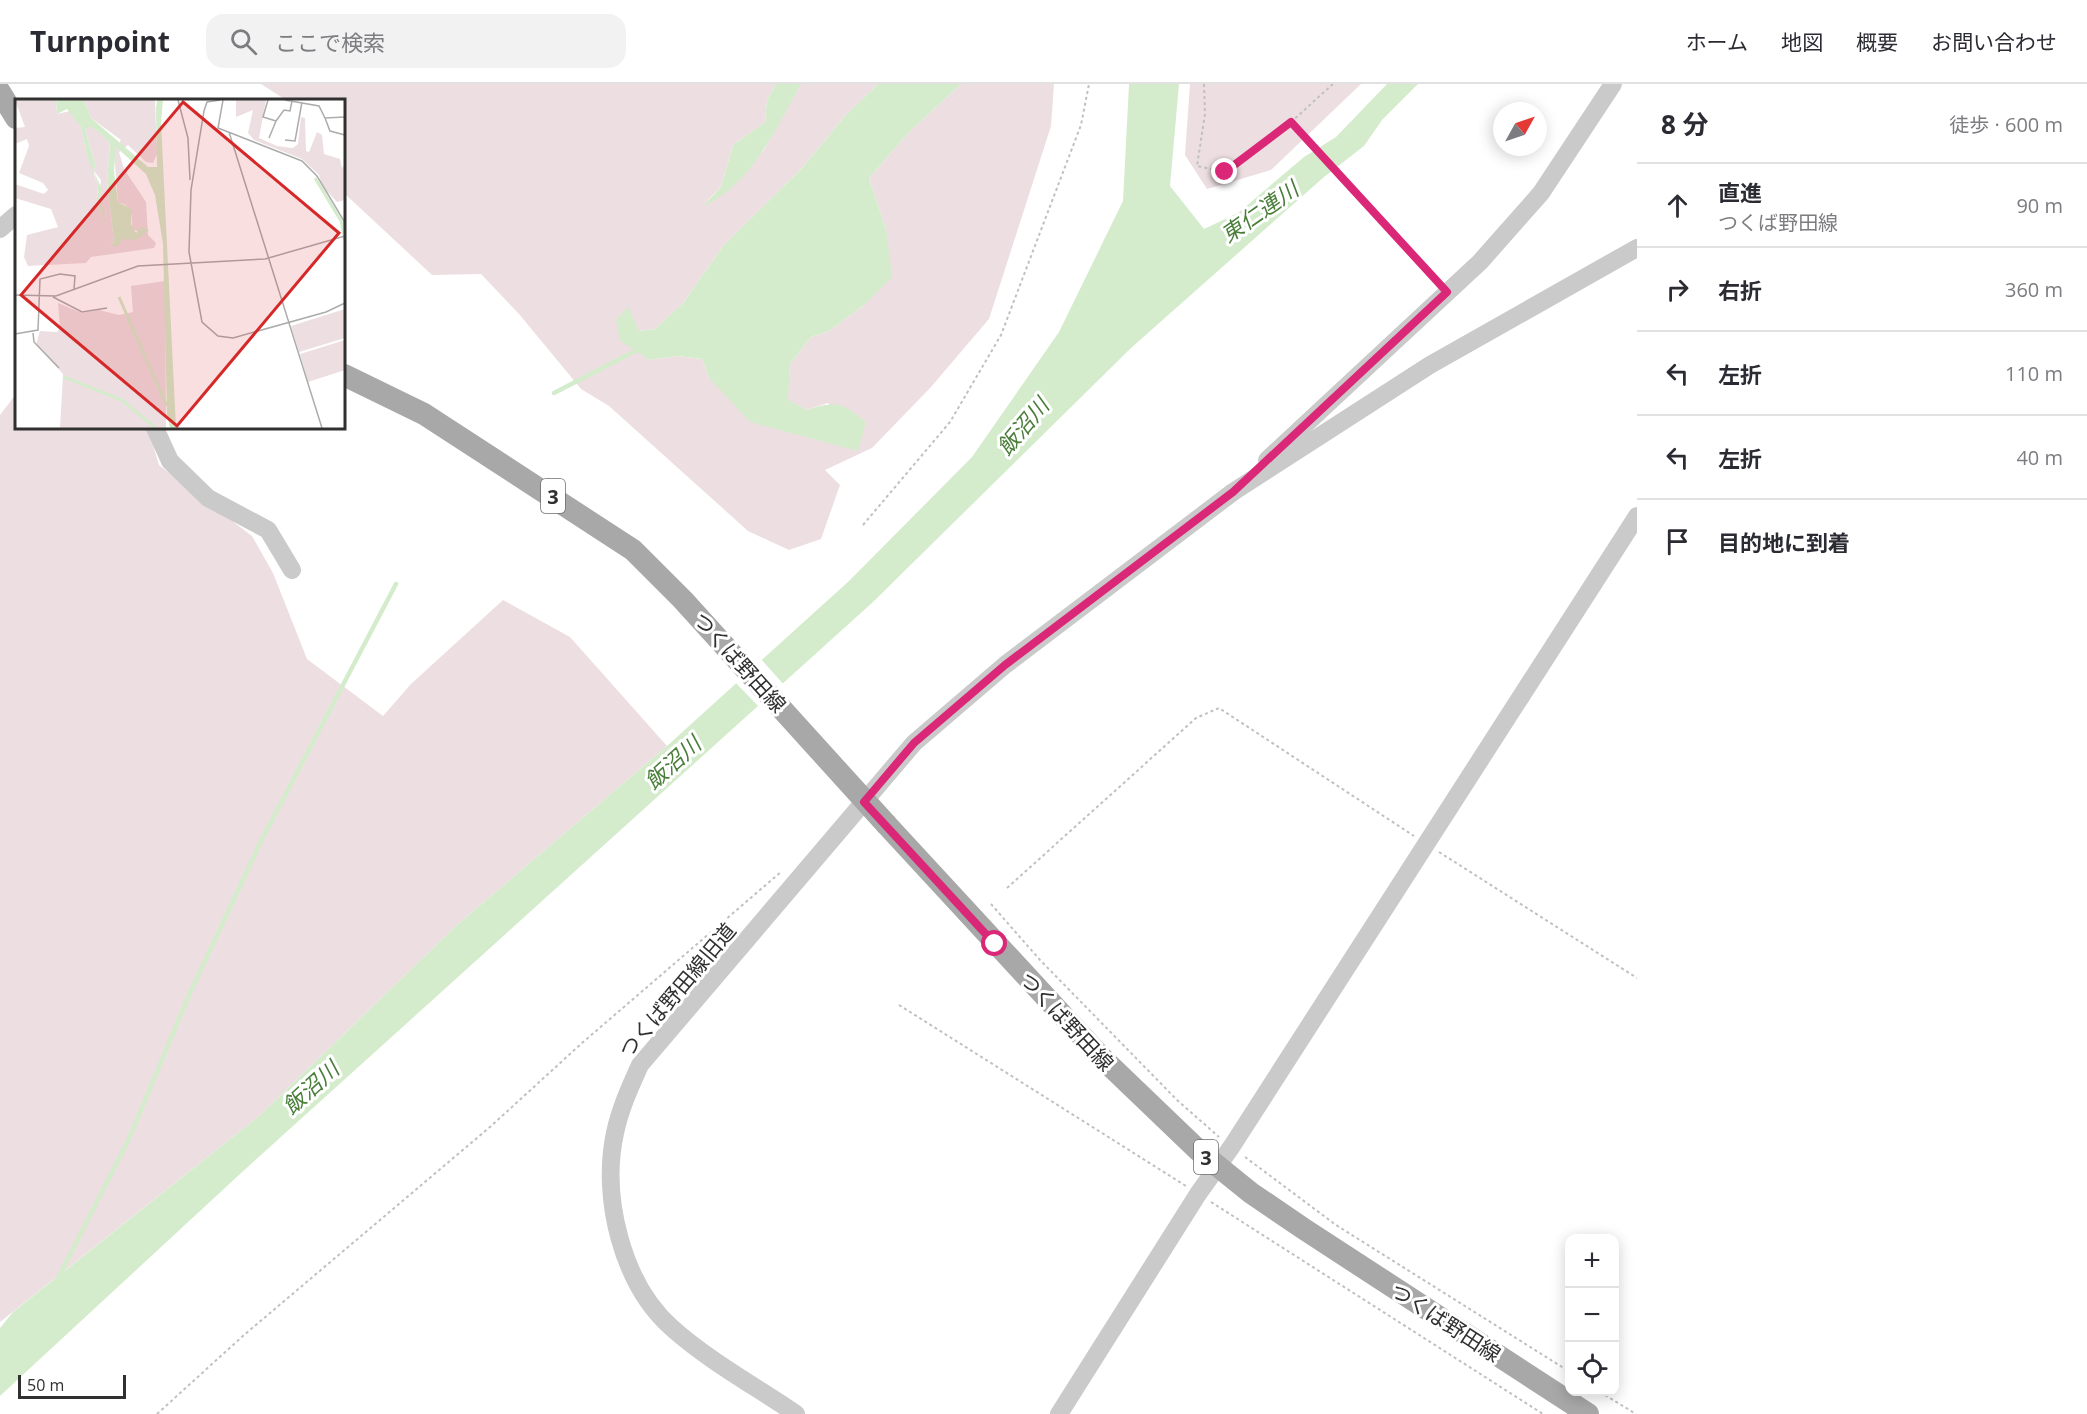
<!DOCTYPE html>
<html lang="ja">
<meta charset="utf-8">
<style>
body{margin:0;font-family:"Open Sans","Noto Sans JP",sans-serif;background:#f2f2f3;color:#2b2b33}
.controls{position:absolute;right:18px;bottom:18px;display:grid;overflow:hidden;border-radius:12px;box-shadow:0 3px 15px #0003}
.controls button{width:54px;height:54px;display:grid;place-items:center;padding:0;border:0;border-bottom:2px solid #e1e1e2;background:#fff;color:#2b2b33;font:30px sans-serif}
.compass{position:absolute;left:1493px;top:18px;width:54px;height:54px;border-radius:50%;background:#fff;box-shadow:0 3px 15px #0003;rotate:50deg}
.scale{position:absolute;left:18px;bottom:15px;width:108px;box-sizing:border-box;padding-left:6px;border:3px solid #303030;border-top:0;font-size:16px;line-height:21px;white-space:nowrap;color:#303030;-webkit-text-stroke:4px #fff;paint-order:stroke}
.stop{position:absolute;width:18px;height:18px;margin:-14px;border:4px solid #db2777;border-radius:50%;background:#fff}
.stop.end{background:#db2777;border-color:#fff;box-shadow:0 2px 6px #0008}
.list{margin:0;padding:0;list-style:none}
h2{display:flex;justify-content:space-between;align-items:center;height:78px;margin:0;padding:0 24px;font-size:26px}
h2 small{font-size:20px;font-weight:400;color:#7c7c81}
.list li{display:grid;grid-template-columns:39px 1fr auto;gap:18px;align-items:center;box-sizing:border-box;height:84px;padding:0 24px;border-top:2px solid #e1e1e2}
.list b{display:block;font-size:22px;white-space:nowrap}
.list p{margin:0;font-size:20px;white-space:nowrap;color:#7c7c81}
.list em{font-size:20px;font-style:normal;color:#7c7c81}
.icon{flex:none;width:33px;height:33px;fill:none;stroke:currentColor;stroke-width:2;stroke-linecap:round;stroke-linejoin:round}
.map{position:relative;flex:none;width:1637px;height:1330px;overflow:hidden}
header{display:flex;align-items:center;gap:36px;box-sizing:border-box;height:84px;padding:0 30px;background:#fff;border-bottom:2px solid #e1e1e2}
header strong{font-size:28px}
nav{display:flex;gap:33px;margin-inline-start:auto;font-size:21px}
.search{width:420px;height:54px;background:#f2f2f3;display:flex;align-items:center;gap:15px;box-sizing:border-box;padding:0 21px;border-radius:18px;color:#7c7c81;font-size:22px}
main{display:flex}
aside{flex:1;background:#fff}
.map>svg:first-child{display:block}
.green{fill:#eddfe1}
.water{fill:#d4eccc}
.pier{fill:#fff}
.lines{fill:none;stroke-linecap:round;stroke-linejoin:round}
.stream{stroke:#d4eccc;stroke-width:4.5}
.path{stroke:#c0c0c0;stroke-width:2;stroke-dasharray:3 3;stroke-linecap:butt}
.minor{stroke:#cacaca;stroke-width:18}
.major{stroke:#a8a8a8;stroke-width:22}
.major-bridge{stroke:#a8a8a8;stroke-width:22}
.route{stroke:#db2777;stroke-width:8}
.labels{text-anchor:middle;dominant-baseline:central;stroke-width:6;stroke-linejoin:round;paint-order:stroke}
.shield{fill:#fff;stroke:#6e6e6e;stroke-width:1.5}
.shield-label{font-size:20px;font-weight:bold;fill:#303030}
.street-label{font-size:21px;fill:#303030;stroke:#fff}
.water-label{font-size:22px;font-style:italic;fill:#497e39;stroke:#fff}
.inset-river{fill:none;stroke:#d4eccc;stroke-width:3}
.inset-road{fill:none;stroke:#acacac;stroke-width:1.5}
.view{fill:#d62828;fill-opacity:0.15;stroke:#d62828;stroke-width:3}
.inset-edge{fill:none;stroke:#303030;stroke-width:3}
</style>
<header>
<strong>Turnpoint</strong>
<div class="search"><svg class="icon" aria-label="search" viewBox="0 0 24 24"><circle cx="10" cy="10" r="6"/><path d="M15 15l6 6"/></svg>ここで検索</div>
<nav><a>ホーム</a><a>地図</a><a>概要</a><a>お問い合わせ</a></nav>
</header>
<main>
<div class="map">
<svg width="1637" height="1330" viewBox="0 0 1637 1330">
<rect width="100%" height="100%" fill="#fff"/>
<g class="green">
<polygon points="261,0 776,0 767,16 765,38 733,61 721,103 704,120 763,67 801,0 878,0 846,31 802,84 723,162 684,218 655,245 639,247 649,276 677,272 702,275 709,294 857,367 828,319 807,326 787,316 790,280 811,253 829,247 864,221 886,145 869,94 909,48 961,0 1054,0 1051,42 989,235 931,303 872,364 825,386 840,401 821,455 789,466 748,447 609,322 581,305 519,230 481,190 432,191 345,110 344,16 286,16"/>
<polygon points="1190,0 1361,0 1271,86 1207,105 1185,71"/>
<polygon points="16,310 16,344 148,344 159,381 252,452 273,489 307,575 383,632 411,600 503,516 570,553 667,662 457,841 258,1033 0,1238 0,331"/>
</g>
<g class="water">
<path d="M776,0h25c-24,43 -51,102 -98,122l18,-19 12,-42 32,-23 2,-22z"/>
<path d="M878,0h83l-52,48 -40,46 17,51 6,48 -28,28 -35,26 -18,6 -21,27 -2,36 19,10c30,-10 35,-8 59,12l-8,29 -108,-29 -41,-44 -7,-19 -25,-3 -28,4 -29,-20 -4,-20 12,-13 11,24 16,-2 29,-27 39,-56 79,-78 44,-53z"/>
<polygon points="1129,0 1179,0 1170,102 1204,145 1238,129 1304,73 1336,53 1387,0 1418,0 1382,36 1364,62 1324,93 1131,264 873,518 240,1090 0,1312 0,1244 13,1228 258,1033 457,841 667,662 849,497 972,373 1059,248 1123,117"/>
</g>
<polygon class="pier" points="760,574 785,602 760,624 734,597"/>
<g class="lines">
<g class="stream">
<polyline points="554,309 639,265"/>
<polyline points="57,1196 128,1057 189,911 262,755 396,500"/>
</g>
<g class="path">
<polyline points="1204,0 1205,30 1197,82 1225,88 1291,38"/>
<polyline points="1333,0 1291,38 1437,197"/>
<polyline points="863,441 950,338 1001,251 1081,41 1089,0"/>
<polyline points="1439,768 1637,894"/>
<polyline points="1007,804 1196,634 1219,624 1414,752"/>
<polyline points="991,820 1040,876 1177,1016 1219,1053"/>
<polyline points="899,921 1186,1102"/>
<polyline points="1245,1073 1336,1141 1570,1288"/>
<polyline points="1211,1118 1543,1330"/>
<polyline points="1600,1308 1636,1330"/>
<polyline points="157,1330 244,1251 490,1043 582,959 782,787"/>
</g>
<g class="minor">
<polyline points="0,145 16,131"/>
<polyline points="155,344 170,377 208,414 268,446 292,486"/>
<polyline points="1267,376 1480,178 1541,109 1613,0"/>
<path d="M796,1330c-41,-28 -87,-53 -124,-86 -50,-44 -71,-131 -57,-195 5,-24 15,-46 25,-68l274,-322 91,-78 228,-173 197,-127 207,-117"/>
<polyline points="1059,1330 1198,1110 1232,1062 1637,432"/>
</g>
<g class="major">
<polyline points="0,8 16,34"/>
<polyline points="344,291 424,330 633,466 683,516 886,740"/>
</g>
<polyline class="major-bridge" points="886,740 1102,974 1199,1067 1251,1109 1304,1145 1588,1330"/>
</g>
<g class="lines">
<polyline class="route" points="995,860 864,718 914,659 1005,581 1233,408 1447,208 1291,38 1225,88"/>
</g>
<g class="labels">
<g class="shield">
<rect x="541" y="395" width="24" height="34" rx="4.5"/>
<rect x="1194" y="1056" width="24" height="34" rx="4.5"/>
</g>
<g class="shield-label">
<text x="553" y="412">3</text>
<text x="1206" y="1073">3</text>
</g>
<g class="street-label">
<text transform="translate(740 578) rotate(48)">つくば野田線</text>
<text transform="translate(677 906) rotate(-50)">つくば野田線旧道</text>
<text transform="translate(1067 937) rotate(47)">つくば野田線</text>
<text transform="translate(1446 1238) rotate(33)">つくば野田線</text>
</g>
<g class="water-label">
<text transform="translate(1259 127) rotate(-35)">東仁連川</text>
<text transform="translate(1022 342) rotate(-50)">飯沼川</text>
<text transform="translate(672 678) rotate(-42)">飯沼川</text>
<text transform="translate(310 1003) rotate(-42)">飯沼川</text>
</g>
</g>
<g transform="translate(15 15)">
<rect width="330" height="330" fill="#fff"/>
<path d="M0,1h41l1,14 13,-3 11,16 6,28 7,10v10l4,9 -1,16 7,20 -5,-23 2,-17 -7,-9 1,-7 -10,-34 6,-5 19,17 -3,40 7,60 -4,3 29,-13 -7,-3v-14l-6,-10 -8,-3 -4,-51 7,-11 -30,-22 -7,-18h71l2,54 -4,9 -7,-1 -18,-17 -9,7 5,17 22,33 2,33 8,8 -2,5 -63,9 -5,6 -58,3 -4,-9 3,-22 31,-8 -7,-18 -36,-11v-14l29,10 4,-4 -5,-7 -24,-10 10,-27 -2,-7 -12,5v-16l10,-1zM221,1h30l-7,38 18,8 16,2 5,-4 3,-27 4,1 1,33 3,1 8,-20 5,3 2,19 16,5 2,9 3,-4v36l-8,2 -15,-16 -3,-11 -17,-16 -48,-19 -6,-7 5,-23 -17,7zM150,182l1,147h-106l3,-54 -27,-29 4,-14 17,1 3,-4 -2,-25 24,10 17,-3 20,5 14,-3 -2,-26zM330,210v29l-46,14 -8,-26zM330,241v30l-37,12 -8,-28z" fill="#eddfe1"/>
<path d="M41,1h28l7,18 57,49h9l-1,-59 1,-8h6l-2,23 15,305h-6l-3,-14 -4,-170 -8,-49 -9,-21 -30,-27 -2,24 4,31 14,7 -1,15 5,9 6,-6 7,3 -14,10 -12,-1 -5,7h-8l4,-4 -7,-60 3,-40 -19,-16 -6,4 10,34 -1,8 8,17 -3,8 5,15 1,12 -8,-24 1,-16 -11,-29 -6,-28 -14,-18 -10,5z" fill="#d4eccc"/>
<path class="inset-river" d="M300,79l26,43 4,19M104,198l48,109M49,278l58,23 34,28"/>
<path class="inset-road" d="M163,1l10,38 2,42M205,1l-13,2 -3,9 -13,79 -2,62 13,70 16,14 15,2 93,-26 19,-9M208,1l-5,28 84,33 15,15 27,45 1,12M253,1l-5,17 13,4 -7,17M270,1l34,6 6,12 20,-1M310,19l5,13 15,4M261,22l8,-11 6,1 2,-10M214,33l93,296M270,41l10,1 7,-39M0,196l41,1 82,-30 127,-7 80,-23M38,198l29,15 25,-4M18,234l1,9 25,26M0,235l23,-4 2,-51 20,-5 15,2 -1,13"/>
<path class="view" d="M168,3l156,131 -162,193 -156,-131z"/>
<rect width="330" height="330" class="inset-edge"/>
</g>
</svg>
<div class="controls">
<button>+</button>
<button>−</button>
<button><svg class="icon" aria-label="locate" viewBox="0 0 24 24"><circle cx="12" cy="12" r="6"/><path d="M12 2v4M12 18v4M2 12h4M18 12h4"/></svg></button>
</div>
<svg class="compass" viewBox="-18 -18 36 36"><path d="M0-13l5 13h-10z" fill="#e53935"/><path d="M0 13l5-13h-10z" fill="#7c7c81"/></svg>
<div class="scale">50 m</div>
<div class="stop" style="left:995px;top:860px"></div>
<div class="stop end" style="left:1225px;top:88px"></div>
</div>
<aside>
<h2>8 分<small>徒歩 · 600 m</small></h2>
<ul class="list">
<li><svg class="icon" aria-label="ahead" viewBox="0 0 24 24"><path d="M12 20V5M6 11l6-6 6 6"/></svg><div><b>直進</b><p>つくば野田線</p></div><em>90 m</em></li>
<li><svg class="icon" aria-label="right" viewBox="0 0 24 24"><path d="M7 20v-9h11M14 6l5 5-5 5"/></svg><div><b>右折</b></div><em>360 m</em></li>
<li><svg class="icon" aria-label="left" viewBox="0 0 24 24"><path d="M17 20v-9H6M10 6l-5 5 5 5"/></svg><div><b>左折</b></div><em>110 m</em></li>
<li><svg class="icon" aria-label="left" viewBox="0 0 24 24"><path d="M17 20v-9H6M10 6l-5 5 5 5"/></svg><div><b>左折</b></div><em>40 m</em></li>
<li><svg class="icon" aria-label="arrive" viewBox="0 0 24 24"><path d="M6 21V4h12l-3 4 3 4H6"/></svg><div><b>目的地に到着</b></div></li>
</ul>
</aside>
</main>
